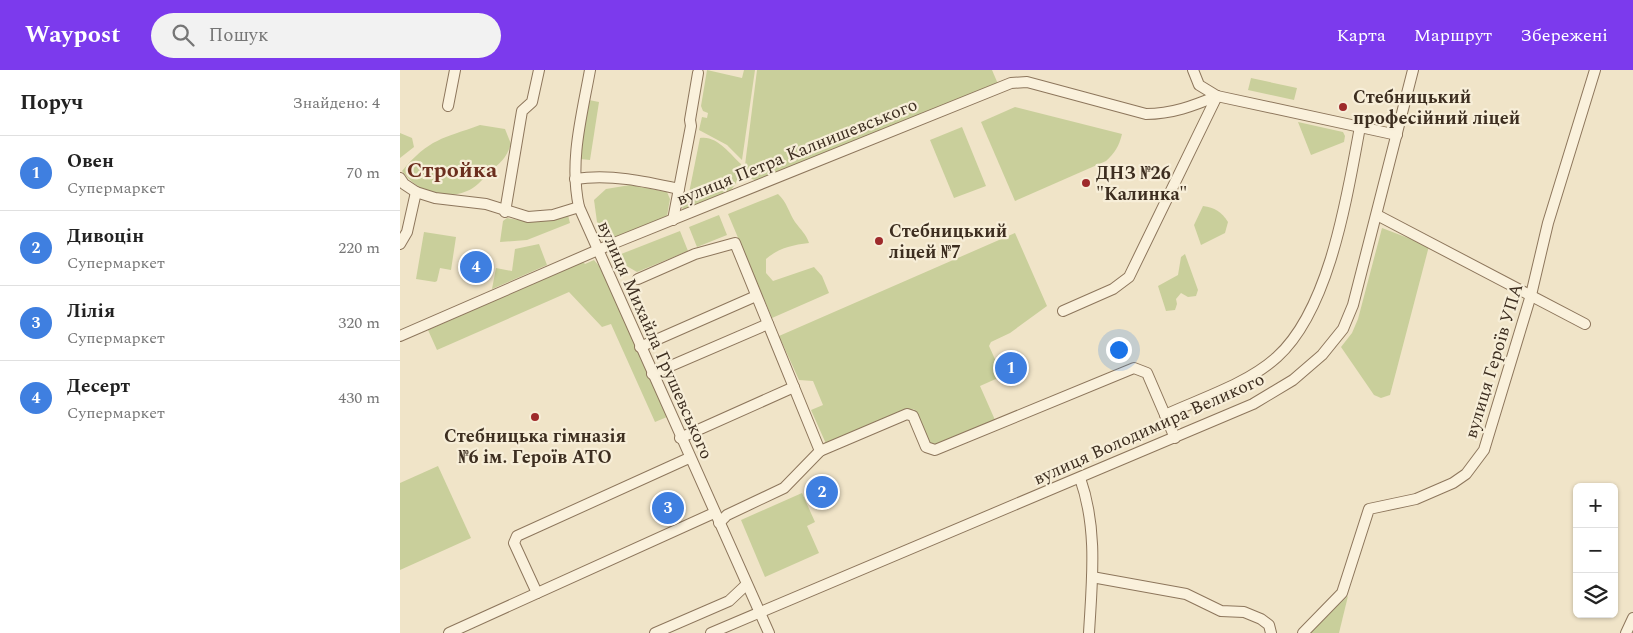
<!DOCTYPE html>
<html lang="uk">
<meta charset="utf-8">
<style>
body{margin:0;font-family:Spectral,serif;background:#f2f2f2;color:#222}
.controls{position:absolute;right:15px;bottom:15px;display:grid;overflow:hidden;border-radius:8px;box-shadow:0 1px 4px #0004}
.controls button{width:45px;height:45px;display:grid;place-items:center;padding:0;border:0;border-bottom:1px solid #e0e0e0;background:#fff;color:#222;font:25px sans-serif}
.you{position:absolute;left:718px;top:279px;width:18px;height:18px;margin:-12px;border:4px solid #fff;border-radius:50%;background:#1a73e8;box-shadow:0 0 0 8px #1a73e833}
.badge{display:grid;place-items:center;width:32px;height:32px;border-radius:50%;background:#7c3aed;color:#fff;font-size:16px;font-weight:700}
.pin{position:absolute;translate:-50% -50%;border:2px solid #fff;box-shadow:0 1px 5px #0006}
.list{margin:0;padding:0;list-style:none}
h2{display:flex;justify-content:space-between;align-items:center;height:65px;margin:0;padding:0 20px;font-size:21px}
h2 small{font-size:16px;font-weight:400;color:#767676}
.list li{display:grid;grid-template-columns:32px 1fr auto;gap:15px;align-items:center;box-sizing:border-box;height:75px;padding:0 20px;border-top:1px solid #e0e0e0}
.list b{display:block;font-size:19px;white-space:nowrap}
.list p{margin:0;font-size:16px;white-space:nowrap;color:#767676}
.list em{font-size:16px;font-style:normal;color:#767676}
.icon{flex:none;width:28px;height:28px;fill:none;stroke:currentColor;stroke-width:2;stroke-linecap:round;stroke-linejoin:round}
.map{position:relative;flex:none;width:1233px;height:563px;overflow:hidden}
header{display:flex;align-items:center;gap:30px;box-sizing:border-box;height:70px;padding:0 25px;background:#7c3aed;color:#fff}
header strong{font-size:24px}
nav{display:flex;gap:28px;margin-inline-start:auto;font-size:18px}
.search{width:350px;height:45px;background:#f2f2f2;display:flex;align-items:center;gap:12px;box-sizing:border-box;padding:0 18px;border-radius:28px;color:#767676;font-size:19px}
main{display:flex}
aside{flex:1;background:#fff}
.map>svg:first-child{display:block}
.green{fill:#c9cf9b}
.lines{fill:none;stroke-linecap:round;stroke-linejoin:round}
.minor-casing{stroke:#8d765c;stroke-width:12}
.minor{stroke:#faf1dc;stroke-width:10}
.poi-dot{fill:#9e2a2b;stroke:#f7eed8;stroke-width:2}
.labels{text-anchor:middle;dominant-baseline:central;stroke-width:4.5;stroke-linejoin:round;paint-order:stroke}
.poi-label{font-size:18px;font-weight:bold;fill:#3d2e20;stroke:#f7eed8;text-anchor:start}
.street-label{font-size:18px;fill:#3d2e20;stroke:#f7eed8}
.district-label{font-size:22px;font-weight:bold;fill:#6b2e1e;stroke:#f7eed8}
</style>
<header>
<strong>Waypost</strong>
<div class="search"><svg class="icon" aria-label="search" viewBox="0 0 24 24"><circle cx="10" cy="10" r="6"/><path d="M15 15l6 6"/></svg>Пошук</div>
<nav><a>Карта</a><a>Маршрут</a><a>Збережені</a></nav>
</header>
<main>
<aside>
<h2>Поруч<small>Знайдено: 4</small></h2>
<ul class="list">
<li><span class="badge" style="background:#3f7fe0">1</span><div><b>Овен</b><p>Супермаркет</p></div><em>70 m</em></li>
<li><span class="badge" style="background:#3f7fe0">2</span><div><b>Дивоцін</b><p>Супермаркет</p></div><em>220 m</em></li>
<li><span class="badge" style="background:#3f7fe0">3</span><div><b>Лілія</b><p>Супермаркет</p></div><em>320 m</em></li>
<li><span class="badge" style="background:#3f7fe0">4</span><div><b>Десерт</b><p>Супермаркет</p></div><em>430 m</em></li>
</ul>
</aside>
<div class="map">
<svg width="1233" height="563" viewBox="0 0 1233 563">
<rect width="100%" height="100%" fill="#f0e4c8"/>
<g class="green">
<polygon points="307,0 342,8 344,0 355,0 342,90 327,75 299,60 302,47 307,48 308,43 303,41 301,36"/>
<polygon points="357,0 592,0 598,14 358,111 346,107 344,103"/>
<polygon points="851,8 897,18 894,30 848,20"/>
<polygon points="189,30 199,32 190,90 180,89"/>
<path d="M615,37l107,27c-3,12 -7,19 -16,27l-91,40 -34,-79z"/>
<polygon points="898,52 943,62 945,66 944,72 911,85"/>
<path d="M80,55l25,4 6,15c-6,17 -11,18 -23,30 -6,6 -13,14 -21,17 -26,11 -50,0 -65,-20 28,-33 40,-32 78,-46z"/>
<polygon points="562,57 586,116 554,128 530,70"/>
<polygon points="0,63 12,68 14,77 0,88"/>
<path d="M300,68c17,-3 30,16 41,26 -4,37 -28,35 -58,47l-2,-9 2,-5 5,1z"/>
<polygon points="230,115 267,122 270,129 267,146 209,173 197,152 194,130 206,119"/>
<path d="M378,124c9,8 11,19 17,28 6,8 11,12 14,21 -17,2 -30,5 -43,16v14l7,8 41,-14 8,9 7,17 -57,25 -44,-104z"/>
<path d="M803,136c12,2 18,5 25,16l-3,11 -24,12 -7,-20z"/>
<polygon points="168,145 170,153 127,170 100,172 103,151 107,148 131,152"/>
<polygon points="319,145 327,165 297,177 289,157"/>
<polygon points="982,158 1029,176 990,325 981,328 974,325 941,277 952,263 958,249"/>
<polygon points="280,161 288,181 237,202 218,191 216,186"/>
<polygon points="24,162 56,167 51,200 40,198 37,211 35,212 16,209"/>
<polygon points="615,163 647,236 610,263 591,272 589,276 599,298 594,301 598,308 580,316 595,350 532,377 514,339 427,376 411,340 423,335 413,311 399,310 379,266"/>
<polygon points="139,174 147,195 92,219 96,198 112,201 115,179"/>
<polygon points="785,184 798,220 796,226 788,227 781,223 776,229 777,234 775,240 766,241 758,216 778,205 781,187"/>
<polygon points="194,190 200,197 267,347 255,352 211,254 202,257 169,222 37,280 28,260 183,192 185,194"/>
<polygon points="38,396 71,468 0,500 0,413"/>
<polygon points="402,423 415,452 407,456 419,483 365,507 341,450"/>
<polygon points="948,526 939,563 908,563"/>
</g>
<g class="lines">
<g class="minor-casing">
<g id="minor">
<path d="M190,0c-8,45 -21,91 -11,137l190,426"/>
<polyline points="793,0 799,15 817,26 997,65"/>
<polyline points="48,36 55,0"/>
<polyline points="0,108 4,114 16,122"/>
<path d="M175,109c36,-5 68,2 104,10"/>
<polyline points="105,142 122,41 132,32 139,0"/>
<polyline points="977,145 1185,254"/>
<polyline points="273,150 291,56 290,50 298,3"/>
<polyline points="0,174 7,162 16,122 35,128 86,134 128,147 153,145 179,137"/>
<polyline points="238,209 295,184 335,173 420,381"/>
<polyline points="663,241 713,219 729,207 817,26"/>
<path d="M0,266l207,-90 404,-163 16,-1 15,4 104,28c26,0 47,-8 71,-18"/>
<polyline points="240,277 356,226"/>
<polyline points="252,304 368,254"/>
<path d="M765,345c37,-17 82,-31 112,-58 53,-48 70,-161 83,-230"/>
<polyline points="280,368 394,317"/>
<path d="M680,408c18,51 12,102 9,155"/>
<polyline points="319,453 327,445 384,418 420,381 507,344 513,346 526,377 535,380 734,298 747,303 775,368"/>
<polyline points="692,507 786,524 821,541 844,542 861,549 869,555 871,563"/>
<polyline points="137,523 114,473 117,466 289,388"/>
<polyline points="49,563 314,443"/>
<polyline points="255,563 329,531 346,515"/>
<polyline points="311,563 853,334 893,310 922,285 943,259 953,235 1013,0"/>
<polyline points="903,563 942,523 969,439 1016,429 1053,413 1066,404 1084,380 1131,225 1148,153 1195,0"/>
<polyline points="1226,563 1233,548"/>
</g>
</g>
<use href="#minor" class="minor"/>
</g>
<g class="poi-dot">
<circle cx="943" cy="37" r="5"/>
<circle cx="686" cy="113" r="5"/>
<circle cx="479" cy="171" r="5"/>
<circle cx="135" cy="347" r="5"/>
</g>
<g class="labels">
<g class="poi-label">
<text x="953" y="27">Стебницький<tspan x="953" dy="21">професійний ліцей</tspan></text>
<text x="696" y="103">ДНЗ №26<tspan x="696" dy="21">"Калинка"</tspan></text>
<text x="489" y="161">Стебницький<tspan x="489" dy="21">ліцей №7</tspan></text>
<text x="135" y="366" text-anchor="middle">Стебницька гімназія<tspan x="135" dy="21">№6 ім. Героїв АТО</tspan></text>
</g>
<g class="street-label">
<text transform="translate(397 82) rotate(-22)">вулиця Петра Калнишевського</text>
<text transform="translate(255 270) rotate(66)">вулиця Михайла Грушевського</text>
<text transform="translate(1094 291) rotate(-73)">вулиця Героїв УПА</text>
<text transform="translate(749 359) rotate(-24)">вулиця Володимира Великого</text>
</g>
<g class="district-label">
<text x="52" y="100">Стройка</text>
</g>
</g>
</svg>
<div class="controls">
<button>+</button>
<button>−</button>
<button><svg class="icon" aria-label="layers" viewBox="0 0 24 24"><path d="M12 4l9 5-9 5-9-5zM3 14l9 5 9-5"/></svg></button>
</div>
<div class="you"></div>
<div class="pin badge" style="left:611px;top:298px;background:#3f7fe0">1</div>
<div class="pin badge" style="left:422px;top:422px;background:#3f7fe0">2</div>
<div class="pin badge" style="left:268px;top:438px;background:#3f7fe0">3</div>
<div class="pin badge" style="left:76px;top:197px;background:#3f7fe0">4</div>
</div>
</main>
